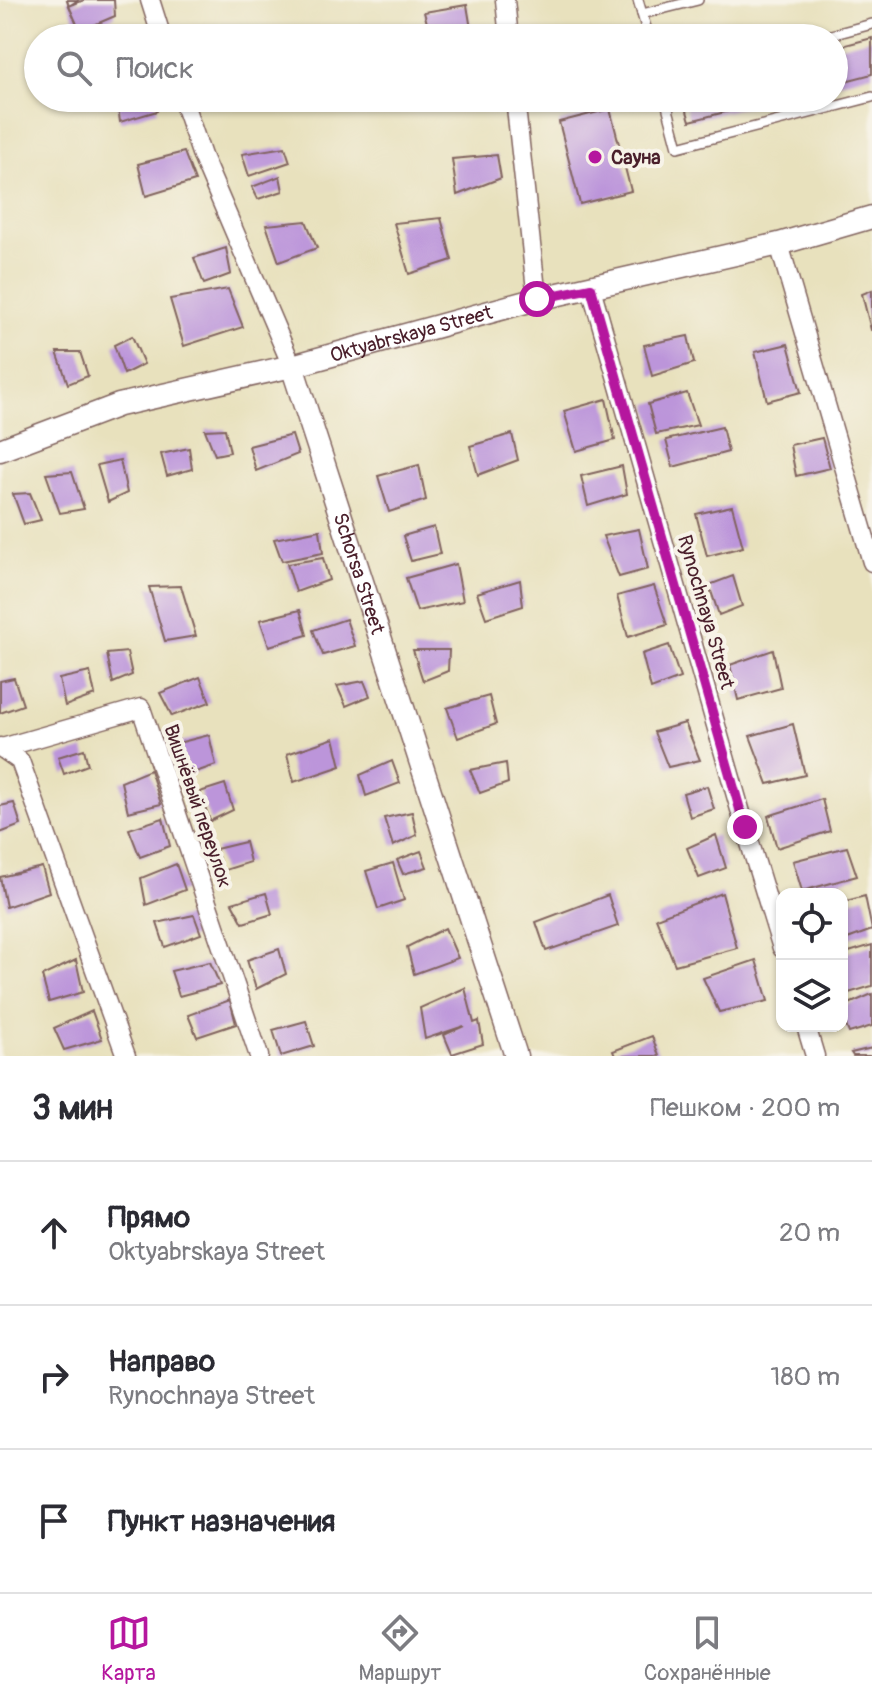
<!DOCTYPE html>
<html lang="ru">
<meta charset="utf-8">
<style>
body{margin:0;font-family:Pangolin,sans-serif;background:#f2f2f3;color:#2b2b33}
.controls{position:absolute;right:24px;bottom:24px;display:grid;overflow:hidden;border-radius:16px;box-shadow:0 2px 6px #0004}
.controls button{width:72px;height:72px;display:grid;place-items:center;padding:0;border:0;border-bottom:2px solid #e1e1e2;background:#fff;color:#2b2b33;font:40px sans-serif}
.stop{position:absolute;width:24px;height:24px;margin:-18px;border:6px solid #b5179e;border-radius:50%;background:#fff}
.stop.end{background:#b5179e;border-color:#fff;box-shadow:0 2px 8px #0008}
.list{margin:0;padding:0;list-style:none}
h2{display:flex;justify-content:space-between;align-items:center;height:104px;margin:0;padding:0 32px;font-size:34px}
h2 small{font-size:26px;font-weight:400;color:#7c7c81}
.list li{display:grid;grid-template-columns:52px 1fr auto;gap:24px;align-items:center;box-sizing:border-box;height:144px;padding:0 32px;border-top:2px solid #e1e1e2}
.list b{display:block;font-size:30px;white-space:nowrap}
.list p{margin:0;font-size:26px;white-space:nowrap;color:#7c7c81}
.list em{font-size:26px;font-style:normal;color:#7c7c81}
.icon{flex:none;width:44px;height:44px;fill:none;stroke:currentColor;stroke-width:2;stroke-linecap:round;stroke-linejoin:round}
.map{position:relative;flex:none;width:872px;height:1056px;overflow:hidden}
.search{position:absolute;background:#fff;box-shadow:0 2px 6px #0004;left:24px;right:24px;top:24px;height:88px;display:flex;align-items:center;gap:20px;box-sizing:border-box;padding:0 28px;border-radius:44px;color:#7c7c81;font-size:30px}
.sheet{height:536px;background:#fff}
nav{display:flex;justify-content:space-around;align-items:center;box-sizing:border-box;height:112px;border-top:2px solid #e1e1e2;background:#fff;font-size:22px;color:#7c7c81}
nav a{display:grid;justify-items:center;gap:4px}
nav .on{color:#b5179e}
.map>svg:first-child{display:block}
.building{fill:#bc95da}
.lines{fill:none;stroke-linecap:round;stroke-linejoin:round}
.service-casing{stroke:#81635e;stroke-width:12}
.minor-casing{stroke:#81635e;stroke-width:21}
.tertiary-casing{stroke:#81635e;stroke-width:25}
.service{stroke:#fff;stroke-width:9}
.minor{stroke:#fff;stroke-width:18}
.tertiary{stroke:#fff;stroke-width:22}
.route{stroke:#b5179e;stroke-width:10}
.poi-dot{fill:#b5179e;stroke:#f7f3e8;stroke-width:3}
.labels{text-anchor:middle;dominant-baseline:central;stroke-width:8;stroke-linejoin:round;paint-order:stroke}
.poi-label{font-size:20px;font-weight:bold;fill:#4a1f2b;stroke:#f7f3e8;text-anchor:start}
.street-label{font-size:20px;fill:#4a1f2b;stroke:#f7f3e8}
</style>
<div class="map">
<svg width="872" height="1056" viewBox="0 0 872 1056">
<rect width="100%" height="100%" fill="#f7f3e8"/>
<filter id="ink" filterUnits="userSpaceOnUse"><feTurbulence type="fractalNoise" baseFrequency=".0125" numOctaves="2"/><feDisplacementMap in="SourceGraphic" scale="16" xChannelSelector="R" yChannelSelector="G"/><feConvolveMatrix kernelMatrix="1 2 1 2 8 2 1 2 1" color-interpolation-filters="sRGB"/></filter>
<filter id="wash" filterUnits="userSpaceOnUse"><feTurbulence type="fractalNoise" baseFrequency=".006" numOctaves="4" result="noise"/><feDisplacementMap in="SourceGraphic" scale="32" xChannelSelector="R" yChannelSelector="G"/><feGaussianBlur stdDeviation="1.8" result="paint"/><feColorMatrix in="noise" values="0 0 0 0 0 0 0 0 0 0 0 0 0 0 0 0 0 1.4 0 .05"/><feComposite in="paint" operator="in"/></filter>
<g filter="url(#wash)">
<rect width="100%" height="100%" fill="#e8e1bd"/>
<g id="blocks">
<g class="building">
<polygon points="67,0 78,0 69,6 84,0 114,0 115,16 80,31 69,6"/>
<polygon points="467,5 471,29 431,38 424,12"/>
<polygon points="231,29 231,38 203,38 203,37"/>
<polygon points="872,38 872,74 834,84 834,48"/>
<polygon points="124,98 155,98 157,111 120,122 117,100"/>
<polygon points="213,98 233,98 233,99 214,104"/>
<polygon points="452,98 482,98 482,99 454,107"/>
<polygon points="683,98 776,98 776,99 690,121"/>
<polygon points="610,109 631,191 580,204 559,122"/>
<polygon points="285,147 290,162 249,176 242,154"/>
<polygon points="184,152 195,181 146,196 138,164"/>
<polygon points="497,155 501,178 457,195 452,159"/>
<polygon points="280,176 283,191 258,199 252,187"/>
<polygon points="441,218 452,260 409,274 394,223"/>
<polygon points="306,221 317,248 279,262 266,225"/>
<polygon points="226,248 231,274 204,284 194,258"/>
<polygon points="228,289 243,327 184,346 170,299"/>
<polygon points="872,290 872,330 871,330 862,294"/>
<polygon points="132,336 144,364 124,374 114,345"/>
<polygon points="688,336 694,363 652,376 644,345"/>
<polygon points="788,344 801,392 767,401 755,352"/>
<polygon points="57,352 80,352 88,376 68,384"/>
<polygon points="687,393 698,425 656,434 648,404"/>
<polygon points="606,399 615,440 576,451 564,411"/>
<polygon points="722,427 728,452 673,467 666,440"/>
<polygon points="225,429 230,452 215,455 205,430"/>
<polygon points="512,434 518,460 478,475 470,446"/>
<polygon points="292,435 298,454 256,471 249,446"/>
<polygon points="822,438 830,468 796,476 790,445"/>
<polygon points="189,448 192,469 167,476 161,454"/>
<polygon points="120,460 127,493 108,502 97,465"/>
<polygon points="419,465 426,500 389,512 378,476"/>
<polygon points="622,466 627,494 588,506 581,476"/>
<polygon points="72,472 84,509 60,513 46,474"/>
<polygon points="30,493 41,520 24,524 13,494"/>
<polygon points="732,506 743,547 707,556 696,514"/>
<polygon points="434,527 440,554 411,561 403,536"/>
<polygon points="639,529 648,569 619,577 603,536"/>
<polygon points="320,530 323,553 282,561 274,539"/>
<polygon points="323,558 329,580 296,592 287,564"/>
<polygon points="456,564 463,601 417,611 406,578"/>
<polygon points="733,576 742,606 719,615 709,585"/>
<polygon points="520,580 523,606 486,618 477,593"/>
<polygon points="181,586 196,636 165,641 149,587"/>
<polygon points="654,586 667,625 628,637 617,596"/>
<polygon points="300,610 307,635 269,646 260,620"/>
<polygon points="346,619 355,646 323,655 313,630"/>
<polygon points="669,645 680,678 651,689 642,654"/>
<polygon points="413,650 449,650 448,671 423,681"/>
<polygon points="773,650 781,688 738,700 730,665"/>
<polygon points="127,652 132,675 113,683 107,654"/>
<polygon points="90,672 95,695 65,706 59,679"/>
<polygon points="200,677 210,702 172,716 160,693"/>
<polygon points="14,678 23,705 0,713 0,681"/>
<polygon points="364,681 370,696 346,706 337,686"/>
<polygon points="489,696 496,724 458,738 447,708"/>
<polygon points="685,723 700,760 668,767 654,732"/>
<polygon points="793,724 805,775 768,784 750,736"/>
<polygon points="209,735 216,765 190,774 178,743"/>
<polygon points="334,738 341,766 294,782 287,754"/>
<polygon points="84,749 88,765 64,774 58,757"/>
<polygon points="392,761 400,783 366,796 360,775"/>
<polygon points="506,763 508,783 480,793 470,770"/>
<polygon points="150,770 161,804 128,812 121,782"/>
<polygon points="225,784 233,810 210,821 200,792"/>
<polygon points="707,786 714,809 690,817 683,793"/>
<polygon points="822,799 830,831 777,848 768,816"/>
<polygon points="14,803 21,825 0,833 0,806"/>
<polygon points="412,812 417,835 393,846 384,818"/>
<polygon points="163,818 170,846 140,857 129,829"/>
<polygon points="716,835 726,868 699,878 687,848"/>
<polygon points="245,842 250,862 222,871 216,849"/>
<polygon points="847,847 857,876 802,891 793,861"/>
<polygon points="421,851 427,867 403,874 397,860"/>
<polygon points="393,863 404,900 378,909 366,871"/>
<polygon points="176,864 185,890 146,905 141,878"/>
<polygon points="42,867 49,892 6,907 0,877"/>
<polygon points="266,893 272,914 243,923 232,903"/>
<polygon points="722,893 737,948 675,965 656,918"/>
<polygon points="608,895 618,926 546,951 536,922"/>
<polygon points="865,896 872,930 842,941 842,902"/>
<polygon points="194,915 201,934 165,947 157,923"/>
<polygon points="445,928 458,958 414,974 407,947"/>
<polygon points="872,945 872,986 842,995 842,954"/>
<polygon points="279,949 286,974 256,989 247,960"/>
<polygon points="76,960 83,992 49,1002 42,976"/>
<polygon points="756,960 768,1001 719,1012 703,978"/>
<polygon points="210,962 220,985 179,996 171,971"/>
<polygon points="465,988 474,1023 479,1021 483,1044 452,1054 444,1035 464,1026 425,1039 420,1008"/>
<polygon points="872,994 872,1026 849,1033 842,1016 842,1007"/>
<polygon points="230,1000 236,1024 197,1037 188,1015"/>
<polygon points="92,1011 102,1039 64,1050 54,1028"/>
<polygon points="306,1021 314,1046 281,1056 273,1030"/>
<polygon points="652,1036 659,1056 615,1056 613,1051"/>
<polygon points="872,1048 872,1056 853,1056 851,1053"/>
</g>
</g>
</g>
<g filter="url(#ink)">
<use href="#blocks" fill-opacity="0" stroke="#81635e" stroke-width="2"/>
<g class="lines">
<g class="service-casing">
<g id="service">
<polyline points="638,0 649,38"/>
<polyline points="642,14 698,0"/>
<polyline points="820,38 872,24"/>
<polyline points="665,98 678,147 872,97"/>
</g>
</g>
<g class="minor-casing">
<g id="minor">
<polyline points="150,0 162,38"/>
<polyline points="505,0 509,38"/>
<polyline points="182,98 202,156 292,366"/>
<polyline points="515,98 537,299"/>
<polyline points="779,244 872,562"/>
<polyline points="591,288 745,827 782,948"/>
<polyline points="0,747 20,761 126,1056"/>
<polyline points="2,748 141,708 259,1056"/>
<polyline points="806,1026 815,1056"/>
</g>
</g>
<g class="tertiary-casing">
<g id="tertiary">
<path id="s1" d="M292,366l224,690"/>
<path id="s2" d="M0,450l119,-45 173,-39 245,-67 242,-55 93,-27"/>
</g>
</g>
<use href="#service" class="service"/>
<use href="#minor" class="minor"/>
<use href="#tertiary" class="tertiary"/>
</g>
</g>
<g class="lines" filter="url(#ink)">
<polyline class="route" points="537,299 591,288 745,827"/>
</g>
<circle class="poi-dot" cx="595" cy="157" r="8"/>
<g class="labels">
<g class="poi-label">
<text x="611" y="157">Сауна</text>
</g>
<g class="street-label">
<text stroke="none"><textPath href="#s2" startOffset="428">Oktyabrskaya Street</textPath></text>
<text stroke="none"><textPath href="#s1" startOffset="218">Schorsa Street</textPath></text>
<text transform="translate(706 612) rotate(74)">Rynochnaya Street</text>
<text transform="translate(198 806) rotate(71)">Вишнёвый переулок</text>
</g>
</g>
</svg>
<div class="controls">
<button><svg class="icon" aria-label="locate" viewBox="0 0 24 24"><circle cx="12" cy="12" r="6"/><path d="M12 2v4M12 18v4M2 12h4M18 12h4"/></svg></button>
<button><svg class="icon" aria-label="layers" viewBox="0 0 24 24"><path d="M12 4l9 5-9 5-9-5zM3 14l9 5 9-5"/></svg></button>
</div>
<div class="stop" style="left:537px;top:299px"></div>
<div class="stop end" style="left:745px;top:827px"></div>
<div class="search"><svg class="icon" aria-label="search" viewBox="0 0 24 24"><circle cx="10" cy="10" r="6"/><path d="M15 15l6 6"/></svg>Поиск</div>
</div>
<section class="sheet">
<h2>3 мин<small>Пешком · 200 m</small></h2>
<ul class="list">
<li><svg class="icon" aria-label="ahead" viewBox="0 0 24 24"><path d="M12 20V5M6 11l6-6 6 6"/></svg><div><b>Прямо</b><p>Oktyabrskaya Street</p></div><em>20 m</em></li>
<li><svg class="icon" aria-label="right" viewBox="0 0 24 24"><path d="M7 20v-9h11M14 6l5 5-5 5"/></svg><div><b>Направо</b><p>Rynochnaya Street</p></div><em>180 m</em></li>
<li><svg class="icon" aria-label="arrive" viewBox="0 0 24 24"><path d="M6 21V4h12l-3 4 3 4H6"/></svg><div><b>Пункт назначения</b></div></li>
</ul>
</section>
<nav>
<a class="on"><svg class="icon" aria-label="map" viewBox="0 0 24 24"><path d="M3 6l6-2 6 2 6-2v14l-6 2-6-2-6 2zM9 4v14M15 6v14"/></svg>Карта</a>
<a><svg class="icon" aria-label="directions" viewBox="0 0 24 24"><path d="M12 3l9 9-9 9-9-9zM9 14v-3h6M13 9l2 2-2 2"/></svg>Маршрут</a>
<a><svg class="icon" aria-label="saved" viewBox="0 0 24 24"><path d="M7 4h10v16l-5-4-5 4z"/></svg>Сохранённые</a>
</nav>
